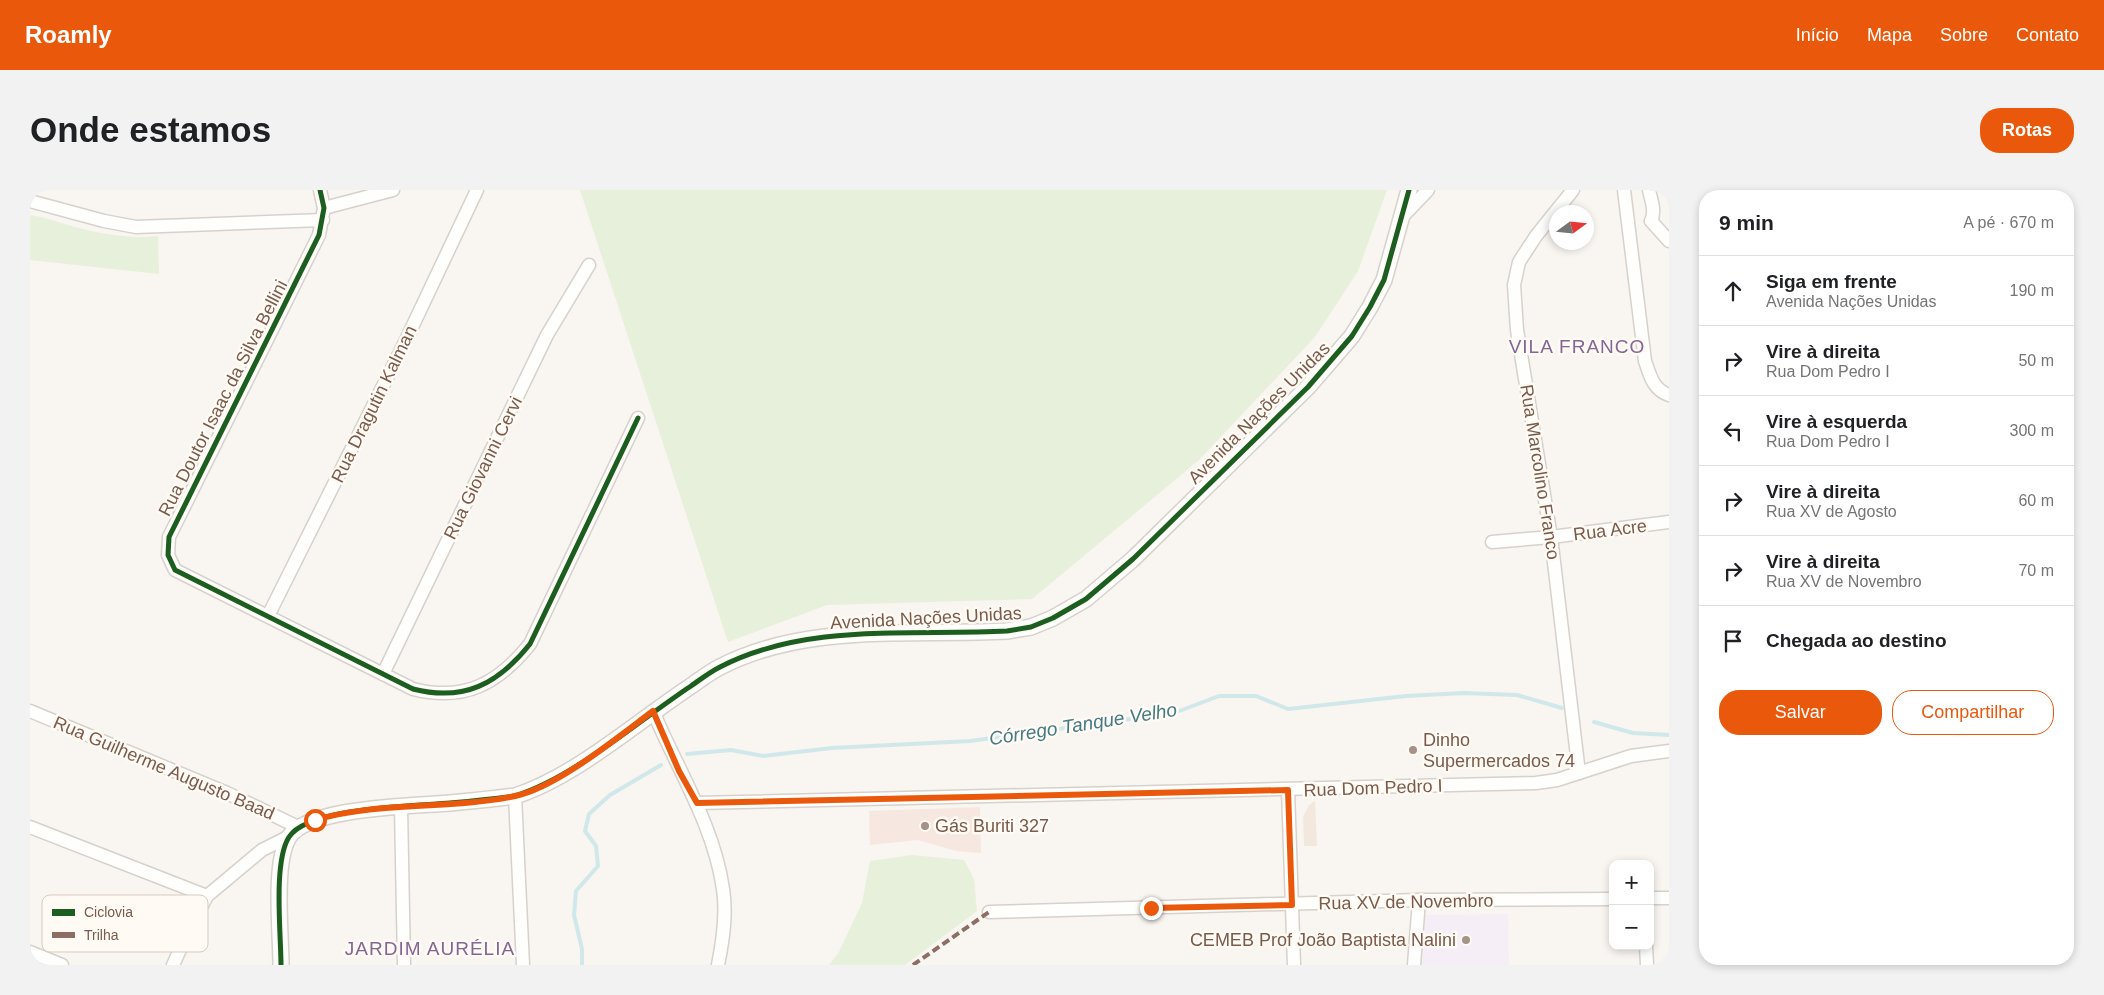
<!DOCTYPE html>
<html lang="pt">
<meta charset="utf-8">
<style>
body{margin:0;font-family:Arial,sans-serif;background:#f2f2f2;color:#202124}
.controls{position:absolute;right:15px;bottom:15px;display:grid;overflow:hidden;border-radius:10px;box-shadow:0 2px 8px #0003}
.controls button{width:45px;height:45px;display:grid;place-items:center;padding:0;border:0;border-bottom:1px solid #e0e0e0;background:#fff;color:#202124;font:25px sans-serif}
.compass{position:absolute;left:1519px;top:15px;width:45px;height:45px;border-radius:50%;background:#fff;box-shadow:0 2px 8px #0003;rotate:75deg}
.stop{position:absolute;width:15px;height:15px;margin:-11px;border:4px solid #ea580c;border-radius:50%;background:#fff}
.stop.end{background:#ea580c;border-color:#fff;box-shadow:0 1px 5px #0008}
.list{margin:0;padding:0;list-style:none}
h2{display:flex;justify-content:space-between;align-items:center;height:65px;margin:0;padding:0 20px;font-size:21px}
h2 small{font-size:16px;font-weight:400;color:#757577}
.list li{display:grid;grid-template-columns:32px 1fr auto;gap:15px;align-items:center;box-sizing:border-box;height:70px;padding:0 20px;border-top:1px solid #e0e0e0}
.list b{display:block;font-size:19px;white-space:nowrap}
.list p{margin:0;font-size:16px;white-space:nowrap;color:#757577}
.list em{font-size:16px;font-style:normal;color:#757577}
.actions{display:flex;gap:10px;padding:15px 20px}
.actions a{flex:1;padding:11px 0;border:1px solid #ea580c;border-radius:20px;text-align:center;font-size:18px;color:#ea580c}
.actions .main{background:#ea580c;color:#fff}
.icon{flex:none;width:28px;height:28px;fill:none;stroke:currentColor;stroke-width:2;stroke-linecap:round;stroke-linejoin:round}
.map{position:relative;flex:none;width:1639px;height:775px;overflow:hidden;border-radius:20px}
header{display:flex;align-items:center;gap:30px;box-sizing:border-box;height:70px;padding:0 25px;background:#ea580c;color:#fff}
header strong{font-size:24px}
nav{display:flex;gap:28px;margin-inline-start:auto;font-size:18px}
.intro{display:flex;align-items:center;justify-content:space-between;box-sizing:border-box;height:120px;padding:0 30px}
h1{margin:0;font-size:35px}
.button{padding:12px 22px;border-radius:20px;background:#ea580c;color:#fff;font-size:18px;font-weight:700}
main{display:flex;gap:30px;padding:0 30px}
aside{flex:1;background:#fff;border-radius:20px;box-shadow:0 2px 8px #0003}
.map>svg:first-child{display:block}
.residential{fill:#f2e8de}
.commercial{fill:#f6e8e1}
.education{fill:#f6eef6}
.green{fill:#e7f0db}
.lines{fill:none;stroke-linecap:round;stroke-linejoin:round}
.stream{stroke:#d0e8ea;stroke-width:4}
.minor-casing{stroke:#d7d1cb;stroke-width:15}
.tertiary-casing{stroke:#d7d1cb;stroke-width:18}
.minor{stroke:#fefefd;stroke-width:12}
.tertiary{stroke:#fefefd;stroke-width:15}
.quiet{stroke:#8d6e63;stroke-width:4;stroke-dasharray:8 4;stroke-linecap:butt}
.cycleway-casing{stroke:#fffaf3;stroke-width:8}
.cycleway{stroke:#1b5e20;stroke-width:5}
.route{stroke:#ea580c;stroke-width:6}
.poi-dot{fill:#a69286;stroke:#fffaf3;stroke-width:2}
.labels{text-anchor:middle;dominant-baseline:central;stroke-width:5;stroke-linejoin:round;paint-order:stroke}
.street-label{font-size:18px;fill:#7a5c4d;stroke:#fffaf3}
.poi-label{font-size:18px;fill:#7a5c4d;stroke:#fffaf3;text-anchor:start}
.neighbourhood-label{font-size:19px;letter-spacing:1px;fill:#846695;stroke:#fffaf3}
.water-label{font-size:19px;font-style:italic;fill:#437c86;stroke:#fffaf3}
.key{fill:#fffaf3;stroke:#d7cbc1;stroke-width:1}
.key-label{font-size:14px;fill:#7a5c4d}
</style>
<header>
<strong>Roamly</strong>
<nav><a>Início</a><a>Mapa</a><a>Sobre</a><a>Contato</a></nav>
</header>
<div class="intro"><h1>Onde estamos</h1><a class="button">Rotas</a></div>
<main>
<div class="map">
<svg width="1639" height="775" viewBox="0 0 1639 775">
<rect width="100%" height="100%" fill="#f9f5f0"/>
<polygon class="residential" points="1285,611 1287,656 1274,656 1273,627 1279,615"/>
<polygon class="commercial" points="950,617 951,663 926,661 888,650 840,655 839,621"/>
<polygon class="education" points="1478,724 1479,775 1391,775 1395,725"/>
<g class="green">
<polygon points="550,0 1357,0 1328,81 1285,147 1169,270 1002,409 797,415 698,452"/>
<path d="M0,25c20,3 38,11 57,15 23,5 48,9 71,6l1,38 -129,-14z"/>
<polygon points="882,665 934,670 944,689 947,721 875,775 799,775 808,764 832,713 840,671"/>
</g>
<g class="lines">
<g class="stream">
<polyline points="1564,532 1603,543 1639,545"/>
<polyline points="657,564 701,560 733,566 802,558 940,551 1144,523 1189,506 1226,506 1258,519 1376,506 1434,503 1487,505 1532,518"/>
<polyline points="552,775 552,759 544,725 546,701 568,676 566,656 555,641 559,624 580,605 631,575"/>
</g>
<g class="minor-casing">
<g id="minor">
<path d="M290,0l4,18 -5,27 -150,302 -1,18 7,15 238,119c51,13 85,-5 117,-45l108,-226"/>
<polyline points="1543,0 1506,46 1489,72 1484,95 1487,140 1521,347 1549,583"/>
<path d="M1594,0l21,171c5,14 8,29 24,34"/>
<path d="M1619,0c2,10 7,21 2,31"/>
<polyline points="0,11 74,31 106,37 293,30"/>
<polyline points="294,18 363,0"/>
<polyline points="1373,26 1398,0"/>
<polyline points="1621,31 1639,51"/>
<polyline points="1462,352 1521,347 1639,332"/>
<polyline points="238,426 376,150 447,0"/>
<polyline points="353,484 517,145 559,75"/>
<polyline points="0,521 197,603 268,637"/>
<path d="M623,521c24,58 61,114 70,178 4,25 0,51 -5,76"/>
<polyline points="1258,600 1264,775"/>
<polyline points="485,606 493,775"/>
<polyline points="667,613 1506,593 1527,590 1601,566 1639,561"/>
<polyline points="371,617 374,775"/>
<polyline points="0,637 177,706"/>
<polyline points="1620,708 1639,708"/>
<polyline points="959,722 1389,710 1583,709"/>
<polyline points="1616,756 1617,775"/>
<polyline points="0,762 32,775"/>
<polyline points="143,775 159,740 177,706 232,660 258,647"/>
<polyline points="1384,775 1389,710"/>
</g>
</g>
<g class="tertiary-casing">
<path id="tertiary" d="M251,775c0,-31 -8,-103 8,-128 19,-30 127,-31 161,-34 22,-2 43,-4 65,-7 60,-19 123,-75 176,-110 10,-7 19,-14 29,-19 87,-45 192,-31 287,-36l24,-4 22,-9 33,-19 47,-40 175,-172 44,-51 18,-29 14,-27 25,-90"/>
</g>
<use href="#minor" class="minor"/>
<use href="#tertiary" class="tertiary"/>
<polyline class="quiet" points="883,775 959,722"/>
<g class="cycleway-casing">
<g id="cycleway">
<path d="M290,0l4,18 -5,27 -150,302 -1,18 7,15 238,119c51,13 85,-5 117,-45l108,-226"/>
<path d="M251,775c0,-31 -8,-103 8,-128 19,-30 127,-31 161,-34 22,-2 43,-4 65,-7 60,-19 123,-75 176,-110 10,-7 19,-14 29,-19 87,-45 192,-31 287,-36l24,-4 22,-9 33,-19 47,-40 175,-172 44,-51 18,-29 14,-27 25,-90"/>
</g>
</g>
<use href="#cycleway" class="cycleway"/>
</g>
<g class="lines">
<path class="route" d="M285,630c65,-19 134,-10 200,-24 41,-8 103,-59 138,-85l26,60 18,32 591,-13 4,115 -141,3"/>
</g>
<g class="poi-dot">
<circle cx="1383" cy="560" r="5"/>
<circle cx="895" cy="636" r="5"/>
<circle cx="1436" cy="750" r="5"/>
</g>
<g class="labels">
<g class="street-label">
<text transform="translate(193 208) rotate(-63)">Rua Doutor Isaac da Silva Bellini</text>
<text transform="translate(344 214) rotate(-64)">Rua Dragutin Kalman</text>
<text transform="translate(1229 223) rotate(-45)">Avenida Nações Unidas</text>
<text transform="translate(453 278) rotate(-64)">Rua Giovanni Cervi</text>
<text transform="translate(1510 282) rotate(81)">Rua Marcolino Franco</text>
<text transform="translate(1580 340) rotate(-7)">Rua Acre</text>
<text transform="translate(896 428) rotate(-3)">Avenida Nações Unidas</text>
<text transform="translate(134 578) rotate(23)">Rua Guilherme Augusto Baad</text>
<text transform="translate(1343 598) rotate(-2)">Rua Dom Pedro I</text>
<text transform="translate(1376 712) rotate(-1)">Rua XV de Novembro</text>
</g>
<g class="poi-label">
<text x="1393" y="550">Dinho<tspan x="1393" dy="21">Supermercados 74</tspan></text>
<text x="905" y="636">Gás Buriti 327</text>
<text x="1426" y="750" text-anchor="end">CEMEB Prof João Baptista Nalini</text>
</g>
<g class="neighbourhood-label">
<text x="1547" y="156">VILA FRANCO</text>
<text x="400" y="758">JARDIM AURÉLIA</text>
</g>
<g class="water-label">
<text transform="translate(1053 534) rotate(-9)">Córrego Tanque Velho</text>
</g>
</g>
<rect x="12" y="705" width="166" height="57" rx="8" class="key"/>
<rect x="22" y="719" width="23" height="7" fill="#1b5e20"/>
<rect x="22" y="742" width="23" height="6" fill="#8d6e63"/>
<g class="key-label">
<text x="54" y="727">Ciclovia</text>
<text x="54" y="750">Trilha</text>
</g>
</svg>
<div class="controls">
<button>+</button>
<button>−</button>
</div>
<svg class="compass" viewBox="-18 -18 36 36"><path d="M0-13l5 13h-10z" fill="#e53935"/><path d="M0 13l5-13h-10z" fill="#757577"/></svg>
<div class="stop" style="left:285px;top:630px"></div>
<div class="stop end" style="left:1121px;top:718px"></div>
</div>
<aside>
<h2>9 min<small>A pé · 670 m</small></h2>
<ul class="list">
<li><svg class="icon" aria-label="ahead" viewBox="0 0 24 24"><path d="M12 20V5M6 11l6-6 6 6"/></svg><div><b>Siga em frente</b><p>Avenida Nações Unidas</p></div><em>190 m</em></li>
<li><svg class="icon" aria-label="right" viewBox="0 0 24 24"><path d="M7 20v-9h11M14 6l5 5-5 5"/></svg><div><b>Vire à direita</b><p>Rua Dom Pedro I</p></div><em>50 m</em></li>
<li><svg class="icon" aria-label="left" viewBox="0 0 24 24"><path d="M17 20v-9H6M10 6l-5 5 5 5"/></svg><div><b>Vire à esquerda</b><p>Rua Dom Pedro I</p></div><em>300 m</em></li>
<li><svg class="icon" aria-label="right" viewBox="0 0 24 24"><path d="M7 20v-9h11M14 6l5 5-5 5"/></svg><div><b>Vire à direita</b><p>Rua XV de Agosto</p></div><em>60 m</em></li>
<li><svg class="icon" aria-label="right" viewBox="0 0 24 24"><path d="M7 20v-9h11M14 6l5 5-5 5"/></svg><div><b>Vire à direita</b><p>Rua XV de Novembro</p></div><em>70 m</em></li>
<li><svg class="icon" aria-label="arrive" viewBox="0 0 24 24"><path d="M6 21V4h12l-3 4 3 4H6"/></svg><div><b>Chegada ao destino</b></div></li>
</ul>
<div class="actions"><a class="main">Salvar</a><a>Compartilhar</a></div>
</aside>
</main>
